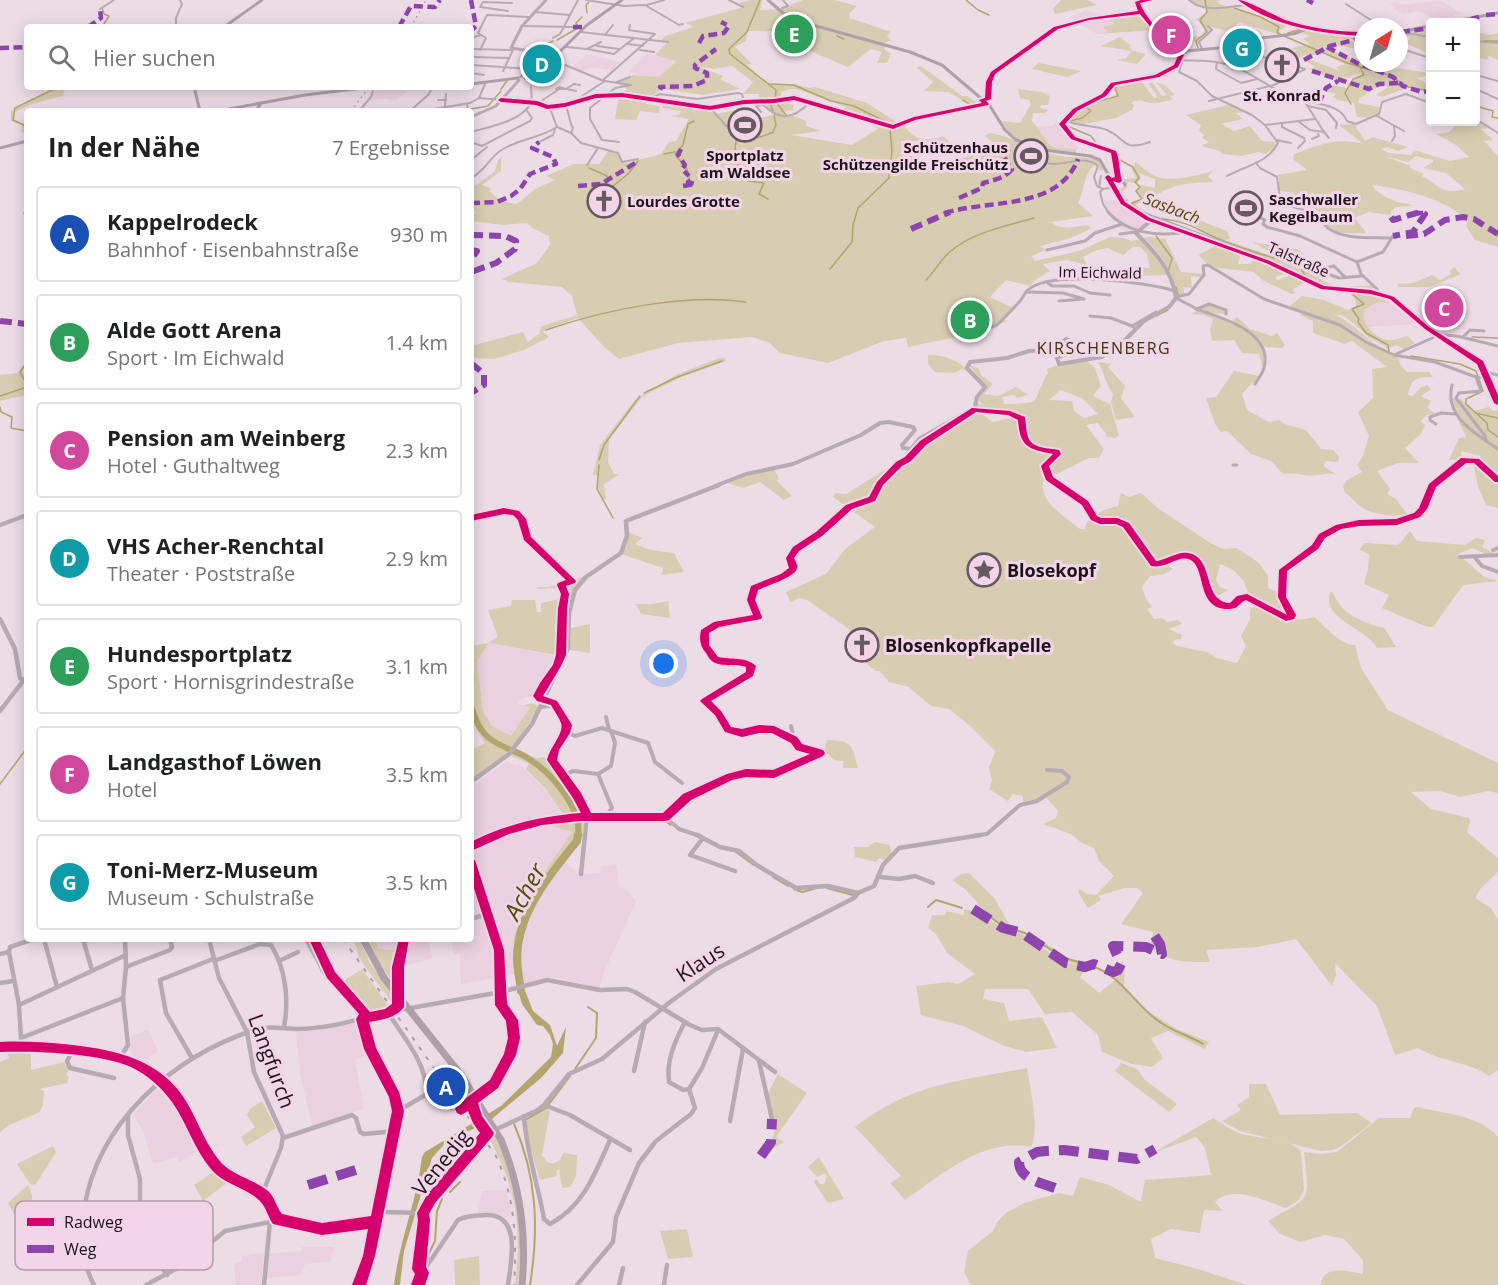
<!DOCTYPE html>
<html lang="de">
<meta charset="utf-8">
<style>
body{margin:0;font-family:"Open Sans",sans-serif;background:#f2f2f2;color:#202124}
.controls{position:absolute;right:18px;top:18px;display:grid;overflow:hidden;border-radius:6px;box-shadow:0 3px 15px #0003}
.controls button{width:54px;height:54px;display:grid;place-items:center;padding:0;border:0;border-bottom:2px solid #e0e0e0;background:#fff;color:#202124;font:30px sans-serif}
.compass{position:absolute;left:1354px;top:18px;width:54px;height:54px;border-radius:50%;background:#fff;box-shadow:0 3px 15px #0003;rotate:37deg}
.you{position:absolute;left:664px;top:664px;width:21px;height:21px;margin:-15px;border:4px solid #fff;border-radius:50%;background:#1a73e8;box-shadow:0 0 0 9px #1a73e833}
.badge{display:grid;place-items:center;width:39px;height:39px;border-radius:50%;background:#665961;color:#fff;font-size:20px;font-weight:700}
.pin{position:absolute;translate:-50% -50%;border:3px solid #fff;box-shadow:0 2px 6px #0006}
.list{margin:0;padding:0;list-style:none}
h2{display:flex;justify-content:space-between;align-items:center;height:78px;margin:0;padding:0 24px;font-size:26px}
h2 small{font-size:20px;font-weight:400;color:#757577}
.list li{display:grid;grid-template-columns:39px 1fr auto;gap:18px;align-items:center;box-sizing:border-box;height:96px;margin:0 12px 12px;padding:0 12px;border:2px solid #e0e0e0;border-radius:6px}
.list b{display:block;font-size:22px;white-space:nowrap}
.list p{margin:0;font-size:20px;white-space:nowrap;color:#757577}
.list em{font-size:20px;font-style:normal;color:#757577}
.icon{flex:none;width:33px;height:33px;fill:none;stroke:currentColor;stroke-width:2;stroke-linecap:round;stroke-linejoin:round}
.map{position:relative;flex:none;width:1498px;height:1285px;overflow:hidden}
.search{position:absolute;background:#fff;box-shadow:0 3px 15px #0003;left:24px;top:24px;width:450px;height:66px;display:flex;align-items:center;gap:15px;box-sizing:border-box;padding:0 21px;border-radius:6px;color:#757577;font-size:22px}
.panel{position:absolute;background:#fff;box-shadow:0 3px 15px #0003;left:24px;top:108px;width:450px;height:834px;border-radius:6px}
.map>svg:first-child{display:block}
.built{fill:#ebd0e0}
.green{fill:#d8cdb2;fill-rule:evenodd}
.water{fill:#b2a56e}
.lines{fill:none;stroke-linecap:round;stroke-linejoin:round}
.stream-far1{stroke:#b2a56e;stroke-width:1.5}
.stream{stroke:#b2a56e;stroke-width:2}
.river-far1{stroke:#b2a56e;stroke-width:6}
.river{stroke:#b2a56e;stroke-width:8}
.minor-far3{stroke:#b6abb2;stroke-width:2}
.minor-far2{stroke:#b6abb2;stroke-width:3}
.minor-far1{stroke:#b6abb2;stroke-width:4}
.minor{stroke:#b6abb2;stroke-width:4.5}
.tertiary-far3{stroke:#b6abb2;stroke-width:3}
.tertiary-far2{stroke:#b6abb2;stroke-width:4}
.tertiary-far1{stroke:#b6abb2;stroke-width:4.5}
.tertiary{stroke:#b6abb2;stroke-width:6}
.secondary-far2{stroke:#aea0a9;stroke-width:3}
.secondary-far1{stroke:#aea0a9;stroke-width:4}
.secondary{stroke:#aea0a9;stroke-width:7}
.rail-far1{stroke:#aa9ea5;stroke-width:1.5;stroke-dasharray:1.5 4;stroke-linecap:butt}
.rail{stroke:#aa9ea5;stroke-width:2;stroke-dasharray:4 8;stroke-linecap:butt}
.secondary-bridge{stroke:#aea0a9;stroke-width:7}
.quiet-far2{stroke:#8e44ad;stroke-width:4.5;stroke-dasharray:9 4.5;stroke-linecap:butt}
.quiet-far1{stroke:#8e44ad;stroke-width:6;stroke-dasharray:12 6;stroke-linecap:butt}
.quiet{stroke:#8e44ad;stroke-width:10;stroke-dasharray:20 10;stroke-linecap:butt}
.cycleway-casing{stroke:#f3d5e7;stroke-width:4}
.cycleway{fill:#d6006c;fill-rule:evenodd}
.labels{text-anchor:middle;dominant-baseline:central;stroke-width:6;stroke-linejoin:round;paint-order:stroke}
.far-poi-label{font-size:15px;font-weight:bold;fill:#1e131a;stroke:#f3d5e7}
.far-street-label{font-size:15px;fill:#1e131a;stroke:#f3d5e7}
.far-water-label{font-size:16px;font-style:italic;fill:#544c09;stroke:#f3d5e7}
.far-neighbourhood-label{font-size:16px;letter-spacing:1.5px;fill:#3a3509;stroke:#f3d5e7}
.poi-label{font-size:18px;font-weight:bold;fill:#1e131a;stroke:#f3d5e7;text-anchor:start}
.near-street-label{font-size:21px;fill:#1e131a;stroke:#f3d5e7}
.near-water-label{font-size:24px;font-style:italic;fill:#544c09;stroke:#f3d5e7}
.key{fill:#f3d5e7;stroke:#b39baa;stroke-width:1.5}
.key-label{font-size:16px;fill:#1e131a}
</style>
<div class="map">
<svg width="1498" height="1285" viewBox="0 0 1498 1285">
<rect width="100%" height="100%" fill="#ecdce6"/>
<g class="built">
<polygon points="1440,0 1462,14 1453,15 1460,20 1441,22 1420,11 1403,14 1393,8 1395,7 1390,3 1398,2 1402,5"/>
<polygon points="1087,10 1095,14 1100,13 1115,24 1103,28 1108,32 1097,34 1075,22 1071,16"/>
<polygon points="647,54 678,60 659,77 648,77 629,72"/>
<polygon points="587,55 591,55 620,62 611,70 592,67 582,71 572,67"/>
<polygon points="375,87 412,87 395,101 386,99 370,100"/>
<polygon points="1056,122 1063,123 1079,149 1062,150 1043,139 1036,126 1052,126"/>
<polygon points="1102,200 1121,201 1127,210 1131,209 1152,220 1135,231 1127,233 1117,226 1123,224 1109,212"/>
<polygon points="1375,302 1391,303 1414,317 1419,324 1368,327 1363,315 1364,311"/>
<polygon points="489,643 556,656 537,692 521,699 518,704 530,706 510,737 492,726 483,711 477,662"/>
<polygon points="507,761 516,766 519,764 526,770 545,789 564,817 527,821 494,832 471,843 471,788"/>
<polygon points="554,821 552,825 572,832 545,871 514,936 516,974 461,984 460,954 454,955 451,939 471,939 471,872 478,893 483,891 472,859 472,851 504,832"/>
<polygon points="563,858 576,873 581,874 600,873 601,866 616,864 619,887 628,891 636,901 604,972 599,988 558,978 547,977 524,983 520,949 521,934 541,894"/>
<polygon points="375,939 428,939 432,958 402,967 403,950 379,949"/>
<polygon points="354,1023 360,1025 368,1055 355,1060 364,1108 312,1126 300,1073 296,1032 315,1031"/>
<polygon points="148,1030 158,1051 143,1063 137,1061 129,1049 132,1036"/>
<polygon points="160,1089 165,1090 174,1102 199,1150 179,1162 177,1157 153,1164 143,1130 133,1115 156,1090"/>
<polygon points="506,1190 512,1218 510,1219 500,1214 478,1213 482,1191"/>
<polygon points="302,1247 334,1247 331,1261 305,1264 303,1271 299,1275 267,1278 269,1254 301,1251"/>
<polygon points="264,1253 261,1285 236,1285 234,1264 242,1262 242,1256"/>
</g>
<g class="green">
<path d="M751,0h11l-2,10 17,-1 12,10 14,5 83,22 -2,3 7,4 -4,10h-10l5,-11 -11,-3 -23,18 -50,-21 -21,-18 12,12 -12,-9h-30l-1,10 -11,6 17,17 -5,1c12,10 19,20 36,20 5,1 8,-2 14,0 6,1 11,4 18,2l52,16 34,22h-19l22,1c13,15 20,16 39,10l8,7 -12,4 -8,-6h-30l1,11 14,6 -10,7 -2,7c6,-2 12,-7 18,-7 26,-1 49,-9 74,-19l-11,-10 4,-3c23,3 44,17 67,22 15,4 28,0 43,6l5,10 -5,-1 -1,-5h-4c-11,11 -9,24 -16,38l15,13 -42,6c11,9 23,5 36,3l5,3 -21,10 -31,8 6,4 -15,6 4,5 44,-10 31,-14 14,1 7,3 10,-2 8,7 18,29 -31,1 -7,-9 21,1 -3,-14 -7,-7h-7l-10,8 -16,-7 -10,2 -14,7 4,8 -20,-5 -24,4 7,7 -15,9 -5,6 -24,-6 -16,17 23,11 -10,11 4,2c-33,15 -65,18 -99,26l-2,-9 -22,3 -56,22 -48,-10 -10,-10 -18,-6 -74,6 -59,16 -14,-11 -27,-30 -32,11 -3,3 6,5 -25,13 -30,9 -23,-1v-12l52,-14 5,10 11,-8 3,-8 35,-11 -5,-19 -10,-9 -53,-5 -7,-3 35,-16 13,-18 -1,-9 -17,-8 -5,-5 -24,2 -32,-4v-6l5,-1 -5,-10v-18l7,-2 17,-13 3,-11 5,-4 -2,3v12l-19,14 10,4 -3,2 12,10 16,3 18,-15 20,-9 -9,-4 28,-12h25l10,-14 9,3 4,9 5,1 34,-9 8,-12 7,-1 13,-22 -19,-3 9,-1 2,-4 -19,-3 3,-6 43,7 7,5 32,-6 13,10 13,-3 -13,-13 -1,-8h-16l10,-12 -21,-16 -19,3 -17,-3 28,10 -4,3 20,10 -37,6 -41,-6 -13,9 -26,-4 4,-5 -9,-6 15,-8 26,2 18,-16 -22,-6 13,-13 -7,-1 4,-5 28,-9 -8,-4 59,-16 -5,-4zM789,89h7l51,18 -9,3 38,13 -2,2 5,3 -27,17 -61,-10 30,-4 -15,-5v-5l-17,-7 -4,2 -2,-4 10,-2 1,-5 -17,-4 5,-1 -1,-8z"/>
<polygon points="803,0 834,0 857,6 849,14 850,18 891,32 887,36 891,40 883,44 793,19 779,9"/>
<polygon points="1061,0 1088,0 1097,5 1055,14 1053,9"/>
<path d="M1190,0h32l-6,1c9,9 38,9 52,20l14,-1 -5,2 4,2 6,-2 5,1 -13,8 3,4h-2l-40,-13 -13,9 -19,-5 1,5 -10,9v3h-4v-2h-17l3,-3 20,-2 5,-7 -10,-10 9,-5 1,-6 -11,-2z"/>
<polygon points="1142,16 1155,30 1097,34 1108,32 1103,27 1115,24 1104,17 1113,19"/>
<polygon points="1430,27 1430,54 1401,41 1410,40 1409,37 1399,37 1399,33"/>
<polygon points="1309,30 1363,35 1350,41 1363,44 1363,50 1336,45 1338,43 1325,47 1358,62 1363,56 1363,63 1388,63 1386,65 1390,67 1430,73 1430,75 1417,78 1430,85 1430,91 1409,87 1382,97 1376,95 1388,87 1384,85 1372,90 1359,99 1358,103 1379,107 1378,114 1370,118 1357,117 1354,103 1338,100 1333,97 1336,94 1324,91 1332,85 1347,88 1349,83 1362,74 1351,76 1350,78 1343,77 1339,82 1309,69 1315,67 1304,60 1308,59 1340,71 1336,67 1346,64 1321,52 1310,57 1305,55 1289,63 1280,61 1296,51 1291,48 1310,44 1303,39 1309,36 1302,33"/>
<polygon points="1476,32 1490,35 1498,33 1498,60 1489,56 1487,60 1476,57"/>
<polygon points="1120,37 1130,45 1131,50 1146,54 1137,64 1117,60 1126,58 1132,51 1101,46"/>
<polygon points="1039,63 1081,71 1067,77 1032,69"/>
<polygon points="921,66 962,96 967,96 981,105 971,106 949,92 924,91 933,82 916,67"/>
<path d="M1165,74l4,2 -27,6 12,16 4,-1 -10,-14 4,-1 10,14 5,-1 -11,-13 9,3 10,10 -5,1 3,3c-6,2 -15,5 -22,4 -9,-1 -11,-5 -20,0l3,2 -2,5 -16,8 -38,7 -13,-5c18,-18 29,-15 51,-23l1,-4 -5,-6 3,-2z"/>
<polygon points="71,87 65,89 63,96 32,104 15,112 14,120 26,126 27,135 21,132 22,125 11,121 11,111 15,108 49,91"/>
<path d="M1018,89l24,3 8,4 -2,9h-7l-1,3 8,2 -3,3h-12l-1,8c17,18 10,30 44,28v5c-25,-3 -63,-6 -74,-33l18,2 11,-19 -2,-4 -9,-2z"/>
<polygon points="619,95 646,100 646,104 660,106 659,113 640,111 636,120 615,119"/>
<polygon points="1232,104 1247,112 1236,113 1243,119 1221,124 1234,131 1250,126 1262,141 1275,142 1276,146 1266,154 1258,152 1242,156 1222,154 1220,151 1201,146 1209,142 1202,138 1204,135 1199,131 1201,125 1186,115"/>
<path d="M1476,120l13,8 -8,1 12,11 -9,1 14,15v91l-23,-7 -9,-14 2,-5c-24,-23 -64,-32 -96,-36 3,7 17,14 26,17 6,2 9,0 15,4l-17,1 -5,4v4l-23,-3 -13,6 11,15c-25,1 -36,1 -49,-22l-28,-5 3,-2c13,5 21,6 31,-5l-10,-6 -8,2 -9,8 -4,-1 2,-9 -17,-3 2,-11 -2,-4 30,-5 -14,-11 1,-5c25,-9 39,-16 66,-11l1,-1 -22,-17 15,-1 11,17 7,-4 36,10 -10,4 -11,-4 -6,2 8,4 22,2 2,-3 4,-1 33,10 19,-4 -13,-12 -20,-11 13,-2 5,-5 -8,-5zM1384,156l24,6 8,-6 17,4v2l-10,6 23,5 19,16c-22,7 -26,-4 -43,-13l2,-2 -14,-6 1,-2z"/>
<path d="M1135,162c7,4 13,11 20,14 17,7 41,-1 58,-5l-5,5 6,6c-24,1 -44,1 -61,17h-6l-11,6c9,8 30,17 42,13 3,-1 5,-3 8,-3l41,16 3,7 -7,4c-12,-6 -25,-16 -38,-20 -28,-8 -49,-2 -66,-32l7,-6 -8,-10v-1l6,6 12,-1 -5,-10 4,-2zM1139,173l16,6v9l-19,-4 2,3 -3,4 6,8 -11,4 -8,-11 5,-4 1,-6 9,1 4,-6z"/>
<path d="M1149,237l16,2 16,33 23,2 -2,3 -11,-1 1,12 -9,-1 2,8h-8c-4,-21 -17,-44 -33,-57z"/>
<path d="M1228,241l47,16v-2l-23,-13 45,7 7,5 -11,3c11,3 15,10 23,18 14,15 37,12 56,10l3,3 -15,2 -33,-3 -102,-44z"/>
<path d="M1219,244l22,8 -3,12h13l4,-7 35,15 -15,5 3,3 16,-6 12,7 -14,9 4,3 -5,1 -29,-14 -8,-8 -36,-4 -11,-4 -8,-9c5,-4 14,-7 20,-11z"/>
<polygon points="1455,267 1457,271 1461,274 1429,287 1398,287 1397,284 1414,283 1432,275 1440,280 1451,274 1450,270"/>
<path d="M1346,292l32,2 -1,2 14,7c-13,-1 -17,-1 -27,8 -3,14 15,31 28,29 5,0 10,-3 15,-4l8,7 -11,6 -8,-4 -7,3v4l-4,-6 -17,-9 -13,-13 -13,-9h-6c17,9 29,22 44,33l-39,-24 -35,-10 -16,-8 12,-10 22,4 24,10 8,-4c1,-7 -4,-11 -10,-14z"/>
<path d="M1210,305l16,7 -2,2 -10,-1 -4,2 25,10 -4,-3 6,-5 13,12 22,7 5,-3 8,12 -3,3 -17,-1 -6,-7c10,15 4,28 -4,43l-2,-1 -11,12 5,16 22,12 10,-2 6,4 21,6 15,19 12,1 6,7 -1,5 -12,-1 -3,5 15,9c-9,-3 -12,-1 -20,0 -12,2 -22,-3 -35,-1l-12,-13 -20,-7 -24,-23 -6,1 -6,-8 -9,-26 10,-1 18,-26 25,5 3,-10 -3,-12 -17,-1 -8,-13 -22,1 -2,-11 3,-11 -9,-4 -13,-1z"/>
<path d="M1301,313l36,11 25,17 36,16 2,7 7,8h22l4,5c-16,0 -22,1 -25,18l5,1 7,-8 7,-3 4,4 -10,7 10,5 -4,6 8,7 -8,1 -7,6 5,4 -4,9 -16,14 14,15h-21l-21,8 13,18 -3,5 9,5 11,15c-11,4 -38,0 -47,-8 -6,-5 -8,-9 -15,-13l-2,-7 4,-6 15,-8 -5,-7 6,-9 6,-20 -11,-24 15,-14 -1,-29 15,-2 -35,-26 -7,3 -32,-11v-12l-13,-6z"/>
<path d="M928,355c18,0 29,5 42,17l-8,-3 -8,4 -19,-1 -7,-8z"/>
<polygon points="719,358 724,358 726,361 681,377 642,397 609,439 608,462 614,474 620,474 604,484 606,499 602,500 597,484 597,475 593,475 600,445 636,399 676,375"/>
<polygon points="27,360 23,371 27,381 26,395 0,401 0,375 18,373"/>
<path d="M1087,361l8,7 6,18 -8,10 17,8 9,31 -4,3 -11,-2 3,-1 -9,-12 -12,2 18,24 -5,9h-10l-46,23c-3,23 22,35 37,48h5c1,-13 22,-21 33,-23l3,-13 8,4 12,-4 18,16 53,35 12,5 13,-1 22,15 9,13v12l13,6 2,10 -4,10c9,5 25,7 35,3 12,9 25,28 41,28l6,23 27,42 110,53v30l-10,-2 -28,6 -20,-6 -29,1 20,17 38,9 1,4 -3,10 31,26v14l-17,16 -6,10 16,10 7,11v151l-9,6c-22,-15 -48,-14 -71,-28l-23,7 -18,-49 -42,-43 1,12 -4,11 -36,-47 -38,8 -52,3 4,12c-25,0 -41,1 -60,-15l3,-15 -32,-8 22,-31 -6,-5h-12l-27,8 3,4 -13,8 -10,-16 1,-3 8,5 9,1 18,-19 -15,-15 -5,-13 -12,-5 -11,-9 -28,-10 13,-6 2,-7 -12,-14 -23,5v-6l-10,-2 -5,7 -19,-12 3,-9 -3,-12 6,-17 -27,-27 -19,-15 -18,-3 -22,-19 -20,-5 -9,-11h-4l-17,-13 21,-5 -21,-3 -7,-10 9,8 4,-3c-11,-5 -12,-1 -16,-16l-42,-29 -8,-2 -9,4 -4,-10 40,-18 19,-25 30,-22 -42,-30 2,-4 11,1 55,-34 6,-10 10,-8 55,-31 4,-1 17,12 26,-6 -14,-5 -29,-2 1,-5 7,1 -6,-5 9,-13 -18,-22 9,3 3,7 12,9 -9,10 14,2 18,-9 12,8 -11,3 -3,-3 -12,2 2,7c43,-1 25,0 44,-31l-1,-4 11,-4zM1060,390l22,8 16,16 -14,4 -10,-7 -2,-10 -23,-1zM1181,554c30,3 17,27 34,44l13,-8 -8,-3 -4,-7 4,-16 12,5 12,12 5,15 12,8 -11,5v10l-9,17 5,10 -9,17 -20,-5 -10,-6 -30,-6 -4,-3 1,-3 7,-1 1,-4 -13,-6 13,-5 -4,-4 -11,2 -5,-4 -8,1 -7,-10 5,-2 -6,-8 -4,-12 8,-11 12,-1 11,-6 -10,-6z"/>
<path d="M1098,362l14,2 -4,3 17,19 -4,12 14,19 -19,3 -5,-18 2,-8c-7,-10 -9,-21 -15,-32z"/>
<polygon points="1448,398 1461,399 1474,411 1489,407 1493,411 1498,410 1498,508 1486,505 1478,486 1474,468 1481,456 1461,451 1462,459 1449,460 1459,438 1466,437"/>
<polygon points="774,469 779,479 776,480 792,496 784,500 760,482 743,488 725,482 749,474"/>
<polygon points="1410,531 1417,541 1465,545 1476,538 1485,540 1482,547 1494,553 1487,555 1473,548 1458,554 1484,577 1498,581 1463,585 1433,627 1427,627 1382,608 1389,595 1364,584 1368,569 1369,554 1360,550 1361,547 1365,543 1398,545"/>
<polygon points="629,532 642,538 635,544 651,550 674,553 684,572 662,575 663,568 621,554 626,547"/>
<path d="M585,576c-27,23 -11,42 -18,69 -4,17 -16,35 -24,51l-6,2 -11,-2 11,-4 19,-37 -67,-12 -12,19 6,49 9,15 19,10 19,-29 -5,-2 8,-2 5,4c-19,37 -34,50 -67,73v-30l14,-7 -14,-22v-75l17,-3 10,-6 -10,-27 23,-4 1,-6h23l2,12h4v-9l23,-5 1,-4 -6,-6 -23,1 2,-2h11z"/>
<path d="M1331,591c4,4 6,11 11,16 11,12 27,17 42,21l12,19 -19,1c-10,-20 -59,-30 -46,-57z"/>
<polygon points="668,601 670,618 641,614 636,604 653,604"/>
<polygon points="590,624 590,653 570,650 571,628"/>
<path d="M827,740c26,1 25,5 31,28h-15l1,-7 -10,-1 -10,-9z"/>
<path d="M517,749l19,9 8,-1c16,11 29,34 38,51l-2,5 -15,4 -20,-29 -19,-19 3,-5 -19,-9z"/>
<polygon points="572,819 585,820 583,835 555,870 521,934 523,984 518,985 514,936 545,871 572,832 552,826 554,821"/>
<polygon points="875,842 890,845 891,853 885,860 879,858 876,862 855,857 854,847 868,847"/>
<polygon points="969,873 995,899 1010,926 1033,935 1071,960 1090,964 1081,966 1064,961 1027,935 1002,927 977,909 978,903 966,890 952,880 961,874"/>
<polygon points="964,909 981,913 1004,930 1022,934 1064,962 1086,968 1080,977 1099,993 1115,980 1114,974 1121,967 1122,961 1125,966 1124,987 1146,1010 1177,1029 1209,1042 1205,1049 1168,1031 1151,1038 1163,1058 1152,1067 1132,1064 1102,1052 1098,1035 1072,1012 1045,1014 1028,989 985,989 983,999 1004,1003 1009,1021 1042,1017 1057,1048 1026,1052 1002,1045 963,1026 921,1015 916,986 948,982 958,984 975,974 947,953 936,934 928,928 932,915 945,915 946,911 964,915"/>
<polygon points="354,939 359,939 370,963 396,998 392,1003 359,958"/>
<polygon points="368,939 375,939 379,949 397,950 394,984 381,966"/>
<polygon points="362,969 388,1006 384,1012 367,1014 340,983"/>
<polygon points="7,1050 31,1051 31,1070 64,1062 69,1070 66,1075 69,1077 67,1083 40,1089 44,1091 43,1104 40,1112 9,1125 0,1132 0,1062 9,1058"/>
<polygon points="1121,1063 1137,1069 1145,1080 1177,1104 1169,1112 1115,1071"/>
<path d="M1027,1068c3,20 13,62 4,79 -49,-9 -88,27 -126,53l-15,-17 11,-7 -46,-49c56,-44 105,-46 172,-59z"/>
<path d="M778,1074l29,19 -31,44 8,5 -20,12c16,-22 11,-32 3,-59z"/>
<polygon points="1249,1084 1266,1084 1280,1115 1357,1113 1372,1123 1340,1147 1334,1150 1321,1151 1240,1131 1222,1121 1241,1110 1237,1105 1249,1097"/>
<polygon points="262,1101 276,1128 246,1146 241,1137 255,1127 247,1115 250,1109"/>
<path d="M1418,1107c27,7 62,8 80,30v148h-177c1,-21 28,-14 42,-11v-14l-19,-21 -19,-4 -25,7 -20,-8 -12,-13c45,-26 41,-17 36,-69l17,2 16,-2 42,-34h31l4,-10z"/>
<polygon points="546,1108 550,1111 542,1155 547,1162 553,1164 560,1160 563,1153 577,1155 576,1176 570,1187 562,1188 559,1169 557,1170 556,1176 540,1180 527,1136 526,1121"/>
<path d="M1213,1118c10,6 18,13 29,16 19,5 45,3 59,17l3,39 -6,11 -13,7c-19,-7 -53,-24 -70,-6l8,9 -19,-1 -4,23 -29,-4 -20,10 4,19 43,11 49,16h-276l-7,-13 4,-21 25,-20 4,-9 9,-9 18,-10 35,-10 14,3 7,-19 29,8 32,17 4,-22 66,-5 -6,-27 -9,-11 -45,17z"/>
<path d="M495,1136c24,50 29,94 23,149h-3c7,-56 2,-95 -25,-145z"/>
<polygon points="53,1146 56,1152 36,1184 31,1185 17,1164"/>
<polygon points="819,1157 844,1199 828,1203 814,1182 816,1179 820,1184 824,1184 826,1180 826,1173 817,1177 808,1167"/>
<polygon points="212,1173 228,1182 203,1201 194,1185"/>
<polygon points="28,1185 32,1195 32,1207 14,1214 8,1203"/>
<polygon points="687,1229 693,1257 668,1259 660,1231"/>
<polygon points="479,1256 480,1285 455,1285 454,1260"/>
</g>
<path class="water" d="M524,988l9,23 17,14 7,21 9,-19 -3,26 -22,25 -54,45 -39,17 -16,18 -28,93 -4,34h-6c5,-44 23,-84 28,-128l3,-5 76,-46 42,-41 8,-8 2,-13 -3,-9 -7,-9 -6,-1 -15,-21 -4,-14z"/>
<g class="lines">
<g class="stream-far1">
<polyline points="760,0 747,32 729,49 730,54 776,90 775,102 769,102 775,115"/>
<polyline points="966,0 978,10 989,15"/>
<polyline points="102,8 104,14 109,16 102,27"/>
<polyline points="1234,8 1261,17 1279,27 1277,32 1281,35"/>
<polyline points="587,13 586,5 589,2"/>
<polyline points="1310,30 1323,32"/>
<polyline points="1288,33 1301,29"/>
<polyline points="1348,35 1358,35"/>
<polyline points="837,36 844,39"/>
<polyline points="1284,36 1347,63 1389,75 1408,87 1430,91"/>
<polyline points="557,40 578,28 576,23 582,17"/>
<polyline points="1484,41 1498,41"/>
<polyline points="1198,48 1196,41 1207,32 1200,20 1207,12 1205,0"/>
<polyline points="548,52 543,45 553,41"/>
<polyline points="526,75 536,71"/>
<polyline points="771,84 794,85 831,101 854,106 886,122 888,126"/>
<polyline points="501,89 507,81"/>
<polyline points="963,100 972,106"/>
<polyline points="776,102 786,115"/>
<polyline points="1089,104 1118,96 1115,89 1117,85 1174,71 1181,62"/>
<polyline points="1351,104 1345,93 1353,79 1364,75 1360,67"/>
<polyline points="1476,106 1493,111 1492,117 1498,118"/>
<polyline points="1086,107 1091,111 1082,118 1066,122 1065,125 1091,136 1096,143 1115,151 1118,159 1133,167 1139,178 1135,182 1140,187 1136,191 1142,199 1132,203 1136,208"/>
<polyline points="471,109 488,106 501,91"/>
<polyline points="27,132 24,125 13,120 15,108 52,90 70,87"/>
<polyline points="664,154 675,152"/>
<polyline points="589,168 607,176 607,182 597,195"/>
<polyline points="686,187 691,186 687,169 675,154 683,145 688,124 694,121"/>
<polyline points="595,188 597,185 604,185"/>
<polyline points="597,199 628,174 638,161"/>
<path d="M768,199l-9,-5 5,-11 -16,-2c-10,-14 -15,-22 -12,-40 15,-4 22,-1 37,-9l3,-7 -2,-9"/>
<polyline points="601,200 604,201 601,206 604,212"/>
<polyline points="27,208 24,213 27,217"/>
<path d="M1162,219c28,3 33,10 57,20 26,11 54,19 81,26l5,11"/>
<polyline points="1156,236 1172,258 1168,272"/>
<polyline points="830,269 852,242 853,225 858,208 889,178 892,151 890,128"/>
<path d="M926,280c9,-9 15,-21 25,-29 22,-19 56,-25 83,-33"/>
<polyline points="1318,282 1327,286"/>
<polyline points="1176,287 1178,295"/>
<polyline points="1350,292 1364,304 1352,309 1359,319 1358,322 1366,333 1388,345 1389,351"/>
<polyline points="1156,316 1168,310"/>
<path d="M546,330c58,-20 139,-37 200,-28"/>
<polyline points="1472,337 1498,338"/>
<polyline points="1411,356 1460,364 1476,371 1483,391 1466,399 1466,404 1487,423 1488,430 1498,437"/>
<polyline points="644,393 675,378 722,361"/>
<polyline points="0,396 24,388 26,383 20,372 27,362"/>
<polyline points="0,407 1,412 12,417 11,428 27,431"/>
<polyline points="1475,413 1498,418"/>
<polyline points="599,460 604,445 640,396"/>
<polyline points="599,465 597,489 613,518"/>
<polyline points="27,736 27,744"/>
<polyline points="0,784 27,748"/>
<polyline points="660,818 671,825"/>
</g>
<g class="stream">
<polyline points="736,852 754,865"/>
<polyline points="773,877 788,886"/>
<polyline points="827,888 853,895"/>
<polyline points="794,889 802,892 817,888"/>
<polyline points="928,907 936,900 962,908"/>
<polyline points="978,908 1004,927 1025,933 1064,958 1087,964"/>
<path d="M1092,966c28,9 42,37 65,54 14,11 31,15 46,24"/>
<polyline points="575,1069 596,1038 597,1013 588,1007"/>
<polyline points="549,1104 570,1076"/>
<polyline points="527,1119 546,1108"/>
<path d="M514,1124c23,52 25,105 16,161"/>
<polyline points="473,1161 485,1142"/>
<polyline points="450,1192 460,1182"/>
<polyline points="422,1267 435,1241 437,1211 442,1199"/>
<polyline points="413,1285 416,1278"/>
</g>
<path class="river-far1" d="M471,706c4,12 8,24 18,32 11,9 25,12 37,19 24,14 56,50 52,79"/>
<path class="river" d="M521,991c-1,-11 -4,-21 -4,-32 0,-46 33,-85 60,-118l1,-6"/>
<g class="minor-far3">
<polyline points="586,0 624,6 645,5 679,25 683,24"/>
<polyline points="729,0 743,7"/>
<path d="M1189,0c16,14 39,6 59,5"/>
<polyline points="1137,2 1150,0"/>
<polyline points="1346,4 1374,22 1370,27"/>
<polyline points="647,5 664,0"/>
<polyline points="782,8 788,6 783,0"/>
<polyline points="100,9 114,0"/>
<polyline points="508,11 480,7 483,2 512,3"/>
<polyline points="535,12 570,15"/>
<polyline points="1075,23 1141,12"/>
<polyline points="522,26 573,27"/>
<polyline points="176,27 176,18 182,4 180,0"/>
<polyline points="581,32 668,42"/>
<polyline points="1400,32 1430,37"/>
<polyline points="605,35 613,25"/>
<polyline points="471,38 481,35"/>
<polyline points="553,38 560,34 578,0"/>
<polyline points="1476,41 1498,43"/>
<polyline points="601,42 587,49 614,54 634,38"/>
<polyline points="628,44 643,46"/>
<polyline points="541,45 545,52"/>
<polyline points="597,46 619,49"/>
<polyline points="567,47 587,49"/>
<polyline points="1163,47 1180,50"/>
<polyline points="1399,48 1430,58"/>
<polyline points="471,49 513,50 503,71"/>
<polyline points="1202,49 1199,42 1212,30 1208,26"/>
<polyline points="480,50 486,38 478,33 487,15 530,17"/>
<polyline points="640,50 654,52"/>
<polyline points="471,57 509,58"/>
<path d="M1179,60c14,1 29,0 42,3 27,5 48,26 72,35 17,7 46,3 54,23l9,3 23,-10 3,-12 24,-8 24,9"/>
<path d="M1183,60l-4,12 18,9 15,15 40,19 13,10 13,18c-10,20 -33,23 -51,33"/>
<polyline points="549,62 565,65 604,81"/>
<polyline points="1217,62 1216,69 1241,83 1257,79"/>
<polyline points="471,65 531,69"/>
<polyline points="1233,67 1231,63 1246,52"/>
<polyline points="471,73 484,75"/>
<polyline points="1476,75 1498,81"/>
<polyline points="520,77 537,65 546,52"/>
<polyline points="603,80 655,34 629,30 630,25"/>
<polyline points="605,81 631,85 615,88 590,108 590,119 602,140 619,142"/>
<polyline points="617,82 630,77"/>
<polyline points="531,87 532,103"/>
<polygon points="559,87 566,89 556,89"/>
<polyline points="566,89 574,84 580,85"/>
<polyline points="567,89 576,91"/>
<polyline points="1476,89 1498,99"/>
<polyline points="479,98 485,84"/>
<polyline points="579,98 605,81"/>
<polyline points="651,98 660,94 697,99 738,93 742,94 744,102"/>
<path d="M794,98l16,4c-20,21 -33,17 -51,-1z"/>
<polyline points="438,100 446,100"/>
<polyline points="1209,101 1274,85 1305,69 1246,52"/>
<polyline points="538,103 558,90"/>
<polyline points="467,104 468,110"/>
<path d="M565,105c5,8 3,15 8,23l-2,5"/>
<polyline points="445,106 446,94"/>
<polyline points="1308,106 1326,110 1337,123 1336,128"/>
<polyline points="547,107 611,94 708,108 759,101"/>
<polyline points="711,109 730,130"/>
<polyline points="359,111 371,97 374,87"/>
<polyline points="410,111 428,95 433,87"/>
<polyline points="422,111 470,103 479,98 537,103 551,111 557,127 571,133 581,143 618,153 622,162 638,159"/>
<polyline points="761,112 756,106 763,105"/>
<polyline points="1377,116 1404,131"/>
<polyline points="1476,119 1498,133"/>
<path d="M1064,120c15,7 30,5 43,10 21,9 14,22 43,12"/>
<polyline points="1298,121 1310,130 1324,132 1305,102"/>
<polyline points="1282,123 1282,127 1304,138 1305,141 1298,148"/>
<polyline points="1265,125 1315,119"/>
<path d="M471,132c18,-5 51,-11 60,-29"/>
<polyline points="1324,132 1329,138"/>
<polyline points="1312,139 1319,136 1318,134"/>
<polyline points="1276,140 1291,143"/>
<polyline points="1392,141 1395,136 1394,126"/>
<polyline points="471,142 482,146 530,121 532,118 527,111"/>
<polyline points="539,142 553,135 555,129"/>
<polyline points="471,160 487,147"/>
<polyline points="1258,162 1256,163 1260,168 1277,177 1281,204 1315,213"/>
<path d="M1046,163c19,5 35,-10 52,3l-4,11 3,9 6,3 12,-2"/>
<polyline points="587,165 598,148"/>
<path d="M471,178c15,-7 18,-21 32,-29 17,-10 37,-11 54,-22"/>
<polyline points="1099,187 1101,176"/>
<polyline points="1103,189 1100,192 1103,204 1109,213"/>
</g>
<g class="minor-far2">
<path d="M1108,212c17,20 46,24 71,21"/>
<path d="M1309,212c11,3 13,13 22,18 17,10 41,7 59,8"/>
<polyline points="1259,217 1265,220 1263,224 1267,227 1300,236 1357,262 1361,274 1377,289 1376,292"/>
<polyline points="1120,234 1136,232"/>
<polyline points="1047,250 1085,241 1095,233 1122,224"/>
<polyline points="1357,262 1383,252 1393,236"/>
<polyline points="1345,277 1334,266 1326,268 1328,274 1339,278 1362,276"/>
<polyline points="1048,283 1052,286 1074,286 1090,293 1110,295"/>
<polyline points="1026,292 1063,293 1084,299 1059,301"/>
<polyline points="1176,297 1189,294 1204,275 1203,266 1208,265 1264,299 1340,325 1366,342 1394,355 1435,362 1476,377 1490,378 1489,373 1498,375"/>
<polyline points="1176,298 1197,309 1209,304 1226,310 1226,314"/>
<path d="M1196,309c24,8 78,23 68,59 -1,5 -6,11 -9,16"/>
<polyline points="1090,316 1111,318 1132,326"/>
<path d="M992,327l5,-2c8,-8 16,-16 23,-24 3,-3 5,-9 8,-11 21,-20 120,-8 147,1"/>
<polyline points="1136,329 1132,326 1156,312"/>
<polyline points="1429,329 1435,324 1433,319 1437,312 1435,306 1444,303"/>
<polyline points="1463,337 1470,330 1484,331"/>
<polyline points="1394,355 1439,335 1457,336 1498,346"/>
<polyline points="1476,377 1481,391 1459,393 1456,398 1485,436 1486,441"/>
<path d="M1452,385c-8,32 23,48 46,64"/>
<polyline points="1436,424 1430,420 1430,417 1441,413 1455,414"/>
<polyline points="1464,460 1476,461 1498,480"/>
<polyline points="1233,465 1237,465"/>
</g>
<g class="minor-far1">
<polyline points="0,525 27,515"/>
<polyline points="1493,550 1498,548"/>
<polyline points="1460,557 1498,555"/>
<polyline points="1476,559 1482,566 1498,572"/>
<polyline points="1216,601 1226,607 1232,606"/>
<path d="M545,700c8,3 9,5 14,11 20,26 -7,28 -6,52l24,33 10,20 -2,20"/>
<polyline points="541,707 555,705"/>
<polyline points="606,717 609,729"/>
<polyline points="791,726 794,740"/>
<polyline points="567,732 575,736 602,728 648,743 655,762 682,783"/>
<polyline points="563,776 573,771 598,774"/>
<polyline points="606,816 612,808 598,774 611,766 615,743 611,731"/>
<polyline points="665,817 687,797 730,777 746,773 774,774 820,753 799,747 794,740 774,730 734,732"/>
<polyline points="492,836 502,831 533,823 587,816 665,817 679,829 700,836"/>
<polyline points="972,836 987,834 1020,805 1037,801 1067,782 1069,777 1062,771 1047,770"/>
</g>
<g class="minor">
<polyline points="697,835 720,847 739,851 758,866 796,888 828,886 858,893 874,886 883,865 899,848 981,835"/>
<polyline points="703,838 690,855 735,871"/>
<polyline points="471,847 494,835"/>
<polyline points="471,863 499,950 501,1005 512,1020 514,1029 513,1048 494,1084 475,1096"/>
<polyline points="581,874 585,835"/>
<polyline points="880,877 899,879 915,876 933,883"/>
<polyline points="471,919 487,914"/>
<polyline points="44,939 57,987"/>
<polyline points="83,939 92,970"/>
<polyline points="209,939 219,978 247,1032 254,1072 283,1136 281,1148 262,1194"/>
<polyline points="0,954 9,952"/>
<path d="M214,961l46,-17 11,1c15,24 18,55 13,82"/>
<polyline points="279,961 298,952"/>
<polyline points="126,967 170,950 172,947 170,939"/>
<polyline points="0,983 13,981"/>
<polyline points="19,1005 126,955"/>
<polyline points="398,1007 398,967 404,939"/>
<path d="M388,1013c17,26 38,49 39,81l-29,17"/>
<path d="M685,1022c-10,19 -19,38 -16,60l14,8 6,-1"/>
<polyline points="21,1038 19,1005 9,952 10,947 34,939"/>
<polyline points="20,1046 21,1038 123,998"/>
<polyline points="73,1050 67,1061 70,1068 114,1078"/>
<polyline points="120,1058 128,1045 123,998 126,967 125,939"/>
<polyline points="192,1058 166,1013 160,980 213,959"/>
<polyline points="759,1061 772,1119"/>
<polyline points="634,1071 645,1022"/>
<polyline points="689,1089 702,1068 718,1030"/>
<polyline points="427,1091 450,1108 461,1109"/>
<polyline points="544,1105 570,1115 630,1150"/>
<polyline points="128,1116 128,1135 140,1179 140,1225 146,1242 167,1275"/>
<path d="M524,1116c2,35 14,68 20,103l6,5c34,-18 45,-51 60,-84"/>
<polyline points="730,1121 743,1049"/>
<polyline points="283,1138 352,1115 356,1118 360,1132 364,1134 396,1131"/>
<polyline points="379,1212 423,1213"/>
<polyline points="423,1213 431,1199 488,1133 536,1111 544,1105 569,1074 602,1059 670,1002 716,969 854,898 858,893"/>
<path d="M422,1273l36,-53c9,-5 18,-4 28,-5 36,-1 25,47 22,70"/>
<path d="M94,1285c-13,-24 -14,-49 -10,-75 13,-88 89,-153 170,-180 15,-5 29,-1 45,-1 12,0 24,-2 36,-4 14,-2 62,-18 70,-16l96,-17 46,-12 53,10 27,-1 8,3 55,33 12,5 16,-1 57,43"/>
<polyline points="146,1285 185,1264 225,1231 270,1222 275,1218"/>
<polyline points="264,1285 270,1222"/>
<polyline points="418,1285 422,1273 419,1269 423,1213"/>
<polyline points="577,1285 613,1242 616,1217 639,1163 656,1141 691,1114 695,1108 689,1089"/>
<polyline points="619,1285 623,1268"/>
<polyline points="664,1285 667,1265"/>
</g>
<g class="tertiary-far3">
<polyline points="546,0 522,26 511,48 556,55"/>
<path d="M1137,0c5,19 23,29 26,48l18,7"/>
<polyline points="1240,0 1255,9 1307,27"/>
<polyline points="471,117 496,106 519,80"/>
</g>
<path class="tertiary-far2" d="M715,486l31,-12 47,-10 68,-29 19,-12 9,-1 24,5 2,3 -13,15 1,3 8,1 8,-10 56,-32 2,-10 8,-10 -18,-19 3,-6 37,-4 22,-7 27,-1 6,-3v-5l4,-3 9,4 -9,11 -9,4 2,6 43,-7 23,-17 19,-19 25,-14 7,-9c-4,-28 -21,-46 -40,-65l17,-14"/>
<g class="tertiary-far1">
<polyline points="0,619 15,649 20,678 23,681"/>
<polyline points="0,711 27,676"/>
<polyline points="471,782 509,754 532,724 568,648 569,613 575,590 586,577 621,553 627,536 626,521 719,485"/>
</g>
<g class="tertiary">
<polyline points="307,939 327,976 356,1008 362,1019 376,1062 397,1101 397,1127 369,1256 359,1285"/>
<path d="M0,1047c59,-2 141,0 178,53 14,20 21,45 36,64 14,16 36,18 50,32 7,7 8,17 14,24l44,9 53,-7"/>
</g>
<g class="secondary-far2">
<polyline points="768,0 783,13 798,21 910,52 942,65 990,106 1005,130 1016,140 1044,150 1090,156 1100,160 1122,199 1140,213"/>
<polyline points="1451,22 1498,13"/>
<polyline points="1298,25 1304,29"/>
<polyline points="224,27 262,0"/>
<polyline points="1309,28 1334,33 1363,34"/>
<polyline points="1399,32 1430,26"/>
<polyline points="525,78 541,70 587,25 622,0"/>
<polyline points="471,84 518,78"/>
<polyline points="194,87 200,111"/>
<polyline points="218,111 305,95 371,87"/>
<polyline points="256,111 261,103"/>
<polyline points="0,148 27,141"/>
<polyline points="1125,185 1116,171 1114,152 1073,138 1062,124 1072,112 1104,95 1114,84 1169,71 1187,51 1250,45 1262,38 1293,34 1310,28"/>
</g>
<polyline class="secondary-far1" points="1138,212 1268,260 1324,287 1376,292 1395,299 1427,328 1480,363 1498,403"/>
<g class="secondary">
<polyline points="363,939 384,978"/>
<path d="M501,1140c20,48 26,94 21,145"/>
</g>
<g class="rail-far1">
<polyline points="411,27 426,0"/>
<polyline points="351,111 369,87"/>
</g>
<path class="rail" d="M343,939l153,217c19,42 21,83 18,129"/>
<polyline class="secondary-bridge" points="384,978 462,1076 501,1140"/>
<g class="quiet-far2">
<polyline points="471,0 476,26 471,31"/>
<polyline points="1307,0 1313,3"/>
<polyline points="1486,15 1498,14"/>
<polyline points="1458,22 1479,17"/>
<polyline points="88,27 101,18 100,9"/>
<polyline points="399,27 411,6 435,7 440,0"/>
<polyline points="573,27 584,27"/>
<polyline points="1401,32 1430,28"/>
<polyline points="699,43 703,36 724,33 729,26 721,22"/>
<polyline points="1327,47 1357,63 1393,77 1403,86 1422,92 1430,91"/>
<polyline points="0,48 27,47"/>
<polyline points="1304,60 1330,46 1358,39"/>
<polyline points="1312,71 1369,89 1379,84 1399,83"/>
<polyline points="357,87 365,87"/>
<polyline points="663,89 660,87 693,86 707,80 707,73 695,68 695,65 716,49"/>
<polyline points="1319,103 1326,88 1338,81"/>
<polyline points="681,149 678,155 685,165 682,169 689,176"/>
<polyline points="1024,149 1038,153 1046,163"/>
<polyline points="578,186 601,184 637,162"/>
<polyline points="683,186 695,184 688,182 693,179"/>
<path d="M959,198l23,-10 1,-5c11,-3 22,-5 29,-14l-8,-12 5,-8"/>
<polyline points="471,203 497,202 511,196 520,189 530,174 556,164 553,157 532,148 539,142"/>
<path d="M945,213c44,-14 113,-2 133,-54"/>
<polyline points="1415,213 1423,213"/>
</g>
<g class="quiet-far1">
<polyline points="1391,217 1393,220 1420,212 1425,214 1413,232 1393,236"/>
<polyline points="911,229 950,212"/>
<polyline points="471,235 505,236 516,241 515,249 496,263 471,272"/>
<polyline points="1406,236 1424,234 1445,220 1463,217 1474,219 1498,234"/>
<polyline points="471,250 477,251 471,260"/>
<polyline points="0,321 27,324"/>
<polyline points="975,332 992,327"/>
<polyline points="471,363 484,374 484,385 471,393"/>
</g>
<g class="quiet">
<polyline points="973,909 1003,928 1022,933 1066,963 1085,967 1094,964 1113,972 1118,970 1121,964 1113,946 1146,947 1162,954 1160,944 1152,932"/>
<polyline points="761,1156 771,1142 772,1119"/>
<polyline points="308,1185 359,1169"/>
<path d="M1055,1188c-13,-5 -36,-9 -36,-26l18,-10 9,-1 18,-1 73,9 18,-10"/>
</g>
<g class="cycleway-casing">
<g id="cycleway">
<path d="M1141,0h11l-12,3c6,17 22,26 25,44l19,8 -6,12 -19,10 -44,8 -9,11 -29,15 -12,13 10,13 41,14c4,9 3,20 6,30l-3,2 -6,-2 12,21 25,16 120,43 54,25 47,4 23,7 35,30 54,34 15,34v10l-4,-2 -17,-39 -52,-35 -35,-30 -19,-5 -50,-5 -55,-26 -120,-43 -25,-16 -16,-27 3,-2 4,3 3,-1 -4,-24 -40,-14 -12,-15 14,-15 29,-15 9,-11 44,-8 19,-10 4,-9 -17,-7 -4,-14 -17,-21 -51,6 -31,9 -63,45 -3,8 -1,17 -5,2 3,3 -1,1 -73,15 -22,9 -99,-29 -20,3 -30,1 -34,6 -88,-13 -26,1 -31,9 -18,2 -11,-4 -35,-3 -3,-2 3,-2 36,3 11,4 17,-2 31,-9 26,-1 88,13 34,-6 30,-1 20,-3 99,29 21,-8 68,-14 -3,-3 6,-2 1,-16 5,-10 63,-45 35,-9 49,-7 -3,-9z"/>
<path d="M1238,0c9,0 35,15 47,20 25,8 51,12 78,12v4c-42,-2 -91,-10 -125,-36z"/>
<path d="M972,408l38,3 15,6c1,7 1,14 3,20 4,12 21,11 31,13l2,4 -12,12 4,11 35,24 9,15 4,2h16l12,5 27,38c11,-1 21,-10 32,-8 28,5 13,48 42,50l7,-7 10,-2 40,21 -9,-18 1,-27 33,-25 7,-11 17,-9 23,-5 37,-1 18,-6 5,-5 10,-24 32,-26 18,1 19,17v6h-3l-21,-19h-8l-30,24 -9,22 -7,8 -23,8 -38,1 -18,3 -16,9 -7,11 -31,22 -1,26 10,18 -2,4 -8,2 -40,-21c-5,2 -7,6 -11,8 -3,1 -8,1 -10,1 -30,-3 -18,-45 -37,-50 -11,-3 -22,10 -37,7l-28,-39 -7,-3h-16l-9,-4 -9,-15 -36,-25 -5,-14 12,-12c-25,-5 -33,-7 -35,-34l-10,-5 -32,-3 -50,33 -15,16 -9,5 -19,19 -8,16 -23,8 -30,27 -23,15 -5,7c1,2 4,8 3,10 -1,9 -31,18 -39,22l-3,10 7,17 -1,2 -42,8 -10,6v12l9,12c13,3 27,-1 38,9l-3,10 -42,25 10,10 10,16 11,2 17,-4 15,1 23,11 5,7 21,6 2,3 -2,3 -49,22 -28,-1 -14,3 -41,20 -22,20 -4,1h-85l-38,4 -33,9 -38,17v-9c35,-18 71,-26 110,-29l-8,-15 -26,-38c2,-12 18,-27 14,-37 -2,-6 -7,-12 -10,-18l-14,-4 -4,-5 7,-13 13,-18 3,-10 2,-46 3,-15 -4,-9 1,-2 8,-3 -42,-40 -6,-20 -5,-5 -9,-1 -33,7v-6l33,-7 15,3 7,8 5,18 45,44 -1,2 -9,3 3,8 -2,15 -1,46 -5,11 -18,30 14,5 15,24 -2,8 -11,17 -2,10 24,33 10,20h72l20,-19 44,-20 19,-5 27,1 37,-16 -14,-4 -5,-7 -19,-10h-13l-17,4 -17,-5 -10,-17 -15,-14 2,-2 44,-27v-5c-10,-4 -25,1 -34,-6 -3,-2 -4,-5 -6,-8 -6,-7 -7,-14 -5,-23l13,-8 39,-7 -6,-15 4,-14 30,-12 8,-6 -3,-10 7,-11 23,-15 30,-27 23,-8 8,-15 19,-20 9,-5 15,-16z"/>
<polygon points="471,859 475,860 476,863 504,950 507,1004 518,1020 520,1038 516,1055 498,1088 478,1103 482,1116 494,1133 492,1137 435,1203 429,1214 430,1220 426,1267 429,1273 425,1285 411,1285 415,1274 412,1269 418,1220 417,1213 427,1195 480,1133 473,1123 468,1111 461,1115 457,1113 455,1109 457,1105 490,1080 504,1054 508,1038 506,1021 495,1005 494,950 471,879"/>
<path d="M309,939h10l16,33 35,40 15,-3 7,-5v-37l7,-28h10l-5,28v40c-8,11 -23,13 -35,15l7,26 23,44 5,19 -29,145 -9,29h-14l11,-29 5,-27 -46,6 -49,-11c-5,-7 -7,-17 -13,-23 -14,-14 -36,-16 -49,-32 -17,-20 -24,-46 -39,-67 -11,-15 -24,-27 -41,-35 -33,-14 -95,-16 -131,-15v-10c21,-1 43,0 64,2 45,5 90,12 118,51 14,20 21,45 36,64 13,17 34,19 50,32 7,6 8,16 14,23l40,9 49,-7 21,-105 -3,-14 -25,-48 -8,-30 3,-5 -32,-36z"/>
</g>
</g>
<use href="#cycleway" class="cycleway"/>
</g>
<defs>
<g id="church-ring" transform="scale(1.725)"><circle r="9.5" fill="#f3d5e7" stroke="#665961" stroke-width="1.5"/><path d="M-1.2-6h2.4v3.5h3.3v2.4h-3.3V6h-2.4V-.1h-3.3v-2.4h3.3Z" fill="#665961"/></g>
<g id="stadium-ring" transform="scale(1.725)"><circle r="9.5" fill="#f3d5e7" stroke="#665961" stroke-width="1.5"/><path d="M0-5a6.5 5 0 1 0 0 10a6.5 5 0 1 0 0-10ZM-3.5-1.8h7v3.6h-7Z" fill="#665961"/></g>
<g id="sight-ring" transform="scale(1.725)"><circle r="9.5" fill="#f3d5e7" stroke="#665961" stroke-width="1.5"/><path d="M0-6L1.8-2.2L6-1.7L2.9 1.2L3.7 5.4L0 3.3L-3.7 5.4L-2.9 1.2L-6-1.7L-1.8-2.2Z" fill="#665961"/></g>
</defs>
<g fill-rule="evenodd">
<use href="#church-ring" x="1282" y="65"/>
<use href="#stadium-ring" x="745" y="125"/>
<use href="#stadium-ring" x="1031" y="156"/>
<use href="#church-ring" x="604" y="201"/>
<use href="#stadium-ring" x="1246" y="208"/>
<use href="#sight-ring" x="984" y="570"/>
<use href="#church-ring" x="862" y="645"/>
</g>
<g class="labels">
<g class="far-poi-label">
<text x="1282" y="95">St. Konrad</text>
<text x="1008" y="147" text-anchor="end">Schützenhaus<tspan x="1008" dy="17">Schützengilde Freischütz</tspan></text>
<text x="745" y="155">Sportplatz<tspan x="745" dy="17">am Waldsee</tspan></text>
<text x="1269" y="199" text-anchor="start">Saschwaller<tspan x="1269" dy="17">Kegelbaum</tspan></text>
<text x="627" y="201" text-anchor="start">Lourdes Grotte</text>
</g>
<g class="far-street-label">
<text transform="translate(1299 259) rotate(24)">Talstraße</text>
<text transform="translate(1100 272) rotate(1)">Im Eichwald</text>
</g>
<g class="far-water-label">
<text transform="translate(1172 208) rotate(21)">Sasbach</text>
</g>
<g class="far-neighbourhood-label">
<text x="1104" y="348">KIRSCHENBERG</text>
</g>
<g class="poi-label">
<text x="1007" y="570">Blosekopf</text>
<text x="885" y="645">Blosenkopfkapelle</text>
</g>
<g class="near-street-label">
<text transform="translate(700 962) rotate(-33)">Klaus</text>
<text transform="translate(272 1061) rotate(70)">Langfurch</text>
<text transform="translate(441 1162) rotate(-51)">Venedig</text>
</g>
<g class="near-water-label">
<text transform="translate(524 891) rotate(-61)">Acher</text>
</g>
</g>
<rect x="15" y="1201" width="198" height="69" rx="9" class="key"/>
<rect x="27" y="1218" width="27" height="8" fill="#d6006c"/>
<rect x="27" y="1245" width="27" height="8" fill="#8e44ad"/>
<g class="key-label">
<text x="64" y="1228">Radweg</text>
<text x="64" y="1255">Weg</text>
</g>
</svg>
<div class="controls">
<button>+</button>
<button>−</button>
</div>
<svg class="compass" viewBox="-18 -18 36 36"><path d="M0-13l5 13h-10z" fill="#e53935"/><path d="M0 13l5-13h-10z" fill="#757577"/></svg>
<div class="you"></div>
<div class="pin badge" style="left:446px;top:1087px;background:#1a4fb4">A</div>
<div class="pin badge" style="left:970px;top:320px;background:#2e9e5b">B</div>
<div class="pin badge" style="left:1444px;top:308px;background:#d1479c">C</div>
<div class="pin badge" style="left:542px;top:64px;background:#0f9aa8">D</div>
<div class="pin badge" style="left:794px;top:34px;background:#2e9e5b">E</div>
<div class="pin badge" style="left:1171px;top:35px;background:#d1479c">F</div>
<div class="pin badge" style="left:1242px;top:48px;background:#0f9aa8">G</div>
<div class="search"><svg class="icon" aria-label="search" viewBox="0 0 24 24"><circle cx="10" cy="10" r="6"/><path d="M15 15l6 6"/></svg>Hier suchen</div>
<section class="panel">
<h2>In der Nähe<small>7 Ergebnisse</small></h2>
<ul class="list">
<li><span class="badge" style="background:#1a4fb4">A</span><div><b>Kappelrodeck</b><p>Bahnhof · Eisenbahnstraße</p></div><em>930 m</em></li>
<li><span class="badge" style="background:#2e9e5b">B</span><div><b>Alde Gott Arena</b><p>Sport · Im Eichwald</p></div><em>1.4 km</em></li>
<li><span class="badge" style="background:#d1479c">C</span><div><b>Pension am Weinberg</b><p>Hotel · Guthaltweg</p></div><em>2.3 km</em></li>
<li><span class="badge" style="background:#0f9aa8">D</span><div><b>VHS Acher-Renchtal</b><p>Theater · Poststraße</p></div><em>2.9 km</em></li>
<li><span class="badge" style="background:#2e9e5b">E</span><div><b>Hundesportplatz</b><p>Sport · Hornisgrindestraße</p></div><em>3.1 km</em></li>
<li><span class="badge" style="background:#d1479c">F</span><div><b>Landgasthof Löwen</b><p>Hotel</p></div><em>3.5 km</em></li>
<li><span class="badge" style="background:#0f9aa8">G</span><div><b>Toni-Merz-Museum</b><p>Museum · Schulstraße</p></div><em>3.5 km</em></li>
</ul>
</section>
</div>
